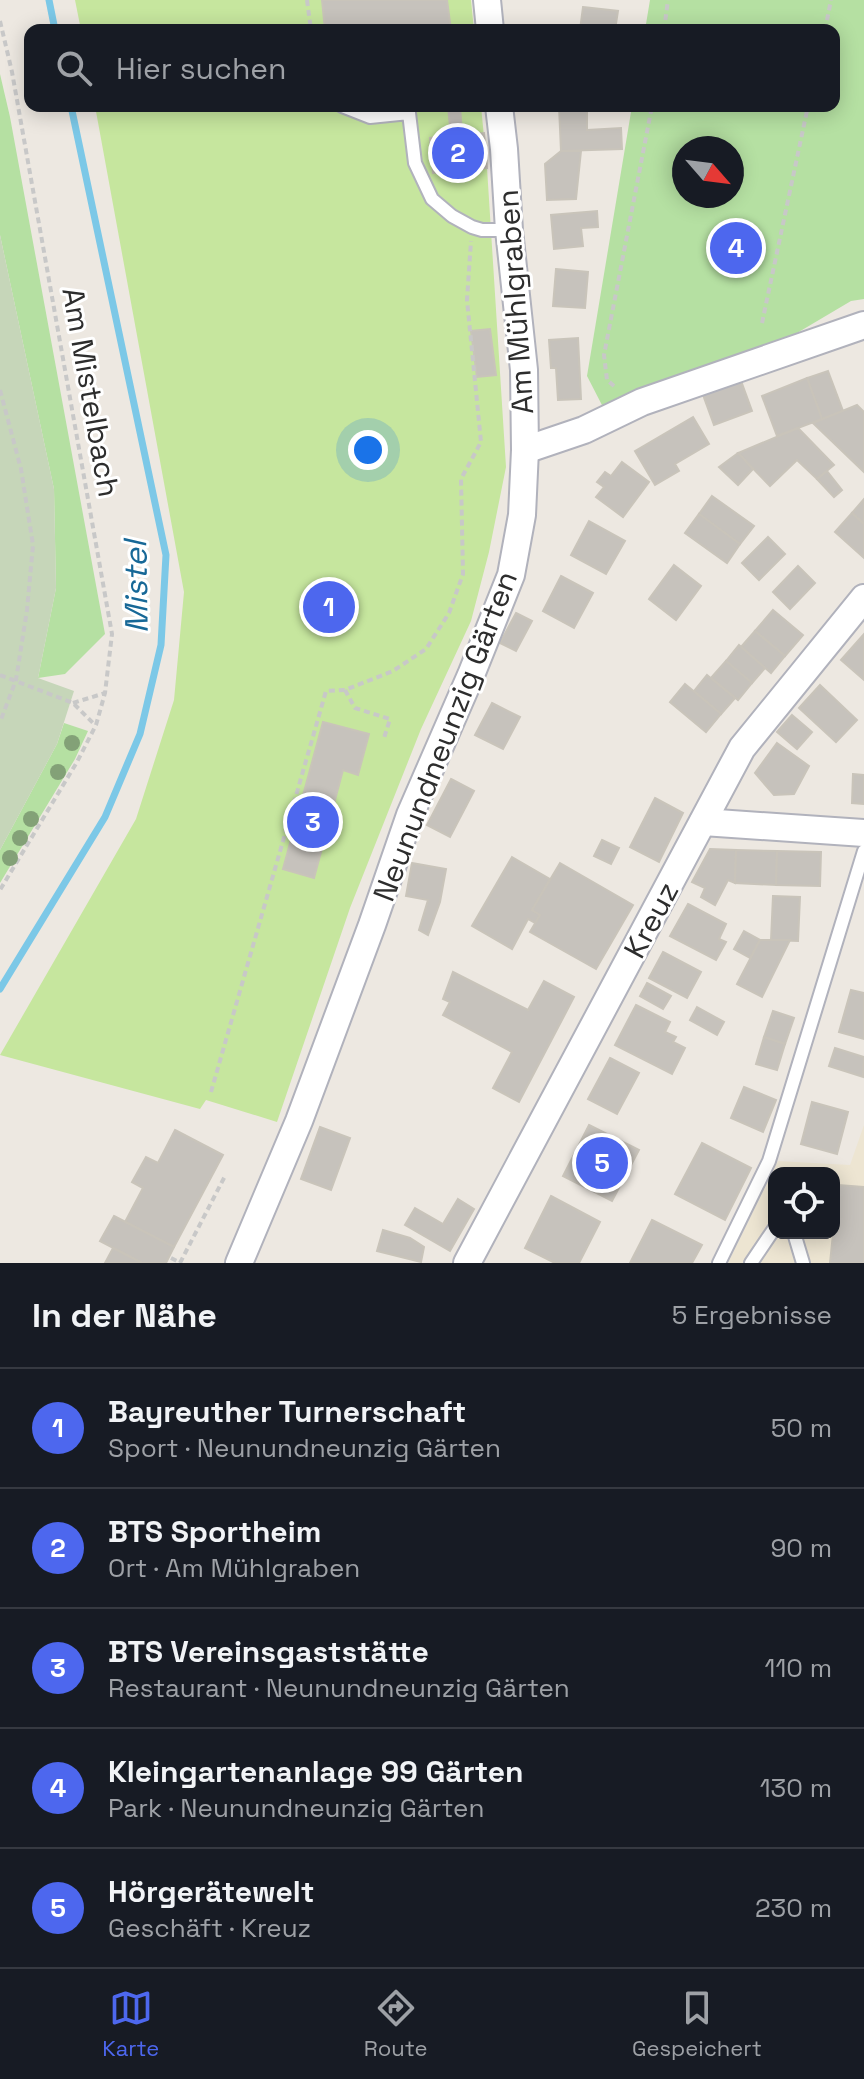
<!DOCTYPE html>
<html lang="de">
<meta charset="utf-8">
<style>
body{margin:0;font-family:"Space Grotesk",sans-serif;background:#242831;color:#f1f3f6}
.controls{position:absolute;right:24px;bottom:24px;display:grid;overflow:hidden;border-radius:16px;box-shadow:0 4px 20px #0003}
.controls button{width:72px;height:72px;display:grid;place-items:center;padding:0;border:0;border-bottom:2px solid #363941;background:#171b24;color:#f1f3f6;font:40px sans-serif}
.compass{position:absolute;left:672px;top:136px;width:72px;height:72px;border-radius:50%;background:#171b24;box-shadow:0 4px 20px #0003;rotate:118deg}
.you{position:absolute;left:368px;top:450px;width:28px;height:28px;margin:-20px;border:6px solid #fff;border-radius:50%;background:#1a73e8;box-shadow:0 0 0 12px #1a73e833}
.badge{display:grid;place-items:center;width:52px;height:52px;border-radius:50%;background:#4d67ee;color:#fff;font-size:26px;font-weight:700}
.pin{position:absolute;translate:-50% -50%;border:4px solid #fff;box-shadow:0 2px 8px #0006}
.list{margin:0;padding:0;list-style:none}
h2{display:flex;justify-content:space-between;align-items:center;height:104px;margin:0;padding:0 32px;font-size:34px}
h2 small{font-size:26px;font-weight:400;color:#9ea1a6}
.list li{display:grid;grid-template-columns:52px 1fr auto;gap:24px;align-items:center;box-sizing:border-box;height:120px;padding:0 32px;border-top:2px solid #363941}
.list b{display:block;font-size:30px;white-space:nowrap}
.list p{margin:0;font-size:26px;white-space:nowrap;color:#9ea1a6}
.list em{font-size:26px;font-style:normal;color:#9ea1a6}
.icon{flex:none;width:44px;height:44px;fill:none;stroke:currentColor;stroke-width:2;stroke-linecap:round;stroke-linejoin:round}
.map{position:relative;flex:none;width:864px;height:1263px;overflow:hidden}
.search{position:absolute;background:#171b24;box-shadow:0 4px 20px #0003;left:24px;right:24px;top:24px;height:88px;display:flex;align-items:center;gap:20px;box-sizing:border-box;padding:0 28px;border-radius:16px;color:#9ea1a6;font-size:30px}
.sheet{height:704px;background:#171b24}
nav{display:flex;justify-content:space-around;align-items:center;box-sizing:border-box;height:112px;border-top:2px solid #363941;background:#171b24;font-size:22px;color:#9ea1a6}
nav a{display:grid;justify-items:center;gap:4px}
nav .on{color:#4d67ee}
.map>svg:first-child{display:block}
.education{fill:#ede5d2;fill-rule:evenodd}
.green{fill:#b5e0a2;fill-rule:evenodd}
.cemetery{fill:#c6d6b9}
.pitch{fill:#c6e69e}
.lines{fill:none;stroke-linecap:round;stroke-linejoin:round}
.stream{stroke:#7cc8e7;stroke-width:7}
.building{fill:#c6c2bc;stroke:#c9c4ba;stroke-width:2}
.service-casing{stroke:#b1b2bc;stroke-width:16}
.minor-casing{stroke:#b1b2bc;stroke-width:30}
.path{stroke:#c8c8c8;stroke-width:4;stroke-dasharray:6 4;stroke-linecap:butt}
.service{stroke:#fff;stroke-width:12}
.minor{stroke:#fff;stroke-width:26}
.tree{fill:#83a177}
.labels{text-anchor:middle;dominant-baseline:central;stroke-width:6;stroke-linejoin:round;paint-order:stroke}
.street-label{font-size:30px;fill:#2d2d2d;stroke:#fff}
.water-label{font-size:32px;font-style:italic;fill:#176897;stroke:#fff}
</style>
<div class="map">
<svg width="864" height="1263" viewBox="0 0 864 1263">
<rect width="100%" height="100%" fill="#ede8e1"/>
<path class="education" d="M864,1125v138h-136l50,-102 72,4zM774,1173h60v60h-60z"/>
<g class="green">
<path d="M650,0h214v299l-13,2 -76,45 -90,27 -81,36 -17,-33 45,-270h202v-76h-189zM684,148h48v48h-48z"/>
<polygon points="0,74 10,117 105,634 65,674 38,678 56,588 54,489 0,235"/>
<polygon points="64,723 88,731 75,759 0,883 0,850 57,744"/>
</g>
<polygon class="cemetery" points="0,235 54,489 56,588 38,678 74,691 57,744 0,850"/>
<g class="pitch">
<polygon points="75,0 471,0 474,30 81,30"/>
<polygon points="95,106 481,106 487,168 506,467 489,552 471,621 421,729 350,908 277,1122 206,1100 200,1109 0,1055 136,819 174,700 184,592"/>
</g>
<g class="lines">
<g class="stream">
<polyline points="49,0 55,30"/>
<polyline points="0,989 105,817 140,734 161,645 166,555 71,106"/>
</g>
</g>
<g class="building">
<polygon points="322,0 447,0 451,30 325,30"/>
<polygon points="583,7 618,11 615,30 580,30"/>
<polygon points="448,106 460,106 462,135 451,136"/>
<polygon points="559,106 587,106 587,130 621,128 622,149 561,151"/>
<polygon points="484,133 487,168 433,173 430,138"/>
<polygon points="561,151 581,151 576,199 547,200 545,164"/>
<polygon points="597,211 598,227 581,228 583,246 554,249 551,215"/>
<polygon points="556,269 588,272 585,308 553,306"/>
<polygon points="490,329 496,375 477,377 471,331"/>
<polygon points="578,338 581,399 558,400 556,368 551,368 549,340"/>
<polygon points="828,371 843,411 822,419 807,378"/>
<polygon points="740,378 752,411 714,425 702,392"/>
<polygon points="807,378 822,419 777,436 762,396"/>
<polygon points="857,405 864,412 864,472 813,423"/>
<polygon points="693,417 709,444 675,464 679,471 655,485 635,451"/>
<polygon points="798,428 834,465 817,479 797,460 770,486 738,453"/>
<polygon points="738,453 753,469 738,485 719,467"/>
<polygon points="622,462 649,482 623,517 596,497 604,487 597,482 605,472 611,476"/>
<polygon points="827,471 842,490 834,497 817,479"/>
<polygon points="712,496 754,526 740,544 699,514"/>
<polygon points="864,499 864,524 852,513"/>
<polygon points="852,513 864,524 864,558 835,532"/>
<polygon points="699,514 740,544 727,563 685,533"/>
<polygon points="589,521 625,541 606,574 571,555"/>
<polygon points="768,537 785,554 759,580 742,563"/>
<polygon points="674,565 701,586 676,620 649,599"/>
<polygon points="798,566 815,583 790,609 773,592"/>
<polygon points="561,576 593,593 574,628 543,611"/>
<polygon points="773,610 803,635 785,656 755,631"/>
<polygon points="516,613 532,621 516,651 500,643"/>
<polygon points="755,631 785,656 771,673 741,647"/>
<polygon points="864,634 864,680 841,660"/>
<polygon points="739,645 765,668 752,683 726,661"/>
<polygon points="726,661 752,683 738,700 711,678"/>
<polygon points="707,675 735,698 721,714 694,691"/>
<polygon points="685,684 721,714 706,732 670,702"/>
<polygon points="820,685 857,720 836,742 799,708"/>
<polygon points="492,703 520,717 503,749 475,735"/>
<polygon points="792,715 812,732 797,749 777,732"/>
<polygon points="323,722 369,734 358,775 343,770 314,878 283,869"/>
<polygon points="777,743 809,766 794,794 774,795 755,773"/>
<polygon points="853,774 864,775 864,804 852,803"/>
<polygon points="451,779 474,791 450,837 427,825"/>
<polygon points="655,798 683,813 659,862 630,847"/>
<polygon points="602,840 619,848 611,864 594,856"/>
<polygon points="710,849 736,850 735,883 728,880 715,905 701,897 705,888 692,882"/>
<polygon points="736,850 777,851 776,885 735,883"/>
<polygon points="777,851 821,852 820,886 776,885"/>
<polygon points="512,857 550,879 532,910 540,915 535,923 528,919 512,949 472,926"/>
<polygon points="412,863 446,869 440,902 428,935 419,930 428,900 406,896"/>
<polygon points="560,863 633,905 596,969 530,932 540,915 532,910"/>
<polygon points="773,896 800,897 798,941 771,940"/>
<polygon points="688,904 726,924 719,939 726,942 716,960 670,936"/>
<polygon points="744,931 760,940 750,958 734,949"/>
<polygon points="760,940 790,940 762,997 737,984"/>
<polygon points="663,952 701,972 687,998 649,978"/>
<polygon points="453,972 528,1010 544,981 574,997 519,1102 493,1088 512,1052 443,1015 450,1002 443,999"/>
<polygon points="647,983 671,996 663,1009 640,996"/>
<polygon points="851,990 864,993 864,1039 839,1032"/>
<polygon points="636,1005 670,1022 665,1032 676,1037 673,1042 685,1048 672,1074 615,1045"/>
<polygon points="697,1007 724,1022 717,1035 690,1020"/>
<polygon points="773,1011 794,1018 785,1044 764,1037"/>
<polygon points="764,1037 785,1044 777,1070 756,1064"/>
<polygon points="835,1048 864,1057 863,1077 829,1066"/>
<polygon points="610,1058 639,1073 617,1114 588,1099"/>
<polygon points="744,1087 776,1100 763,1132 731,1118"/>
<polygon points="812,1102 848,1112 837,1154 801,1144"/>
<polygon points="589,1125 639,1150 612,1201 563,1176"/>
<polygon points="320,1127 350,1138 331,1190 301,1179"/>
<polygon points="175,1130 223,1155 174,1247 125,1222 143,1188 132,1182 146,1157 158,1163"/>
<polygon points="702,1143 751,1168 725,1220 675,1194"/>
<polygon points="838,1185 864,1187 864,1263 830,1263"/>
<polygon points="551,1196 600,1222 579,1263 555,1263 525,1248"/>
<polygon points="458,1199 474,1209 450,1251 405,1225 415,1208 443,1224"/>
<polygon points="114,1216 174,1247 166,1263 142,1263 100,1241"/>
<polygon points="652,1220 702,1245 692,1263 630,1263"/>
<polygon points="383,1230 410,1238 424,1247 421,1262 377,1251"/>
<polygon points="113,1248 142,1263 105,1263"/>
</g>
<g class="lines">
<g class="service-casing">
<g id="service">
<polyline points="342,106 370,117 409,113 415,163 432,199 452,216 472,227 482,230 509,230"/>
<polyline points="794,1233 803,1263"/>
<polyline points="719,1263 769,1161 864,851"/>
<polyline points="751,1263 774,1229"/>
</g>
</g>
<g class="minor-casing">
<g id="minor">
<polyline points="487,0 490,30"/>
<polyline points="525,450 584,430 642,402 864,325"/>
<polyline points="703,822 864,833"/>
<polyline points="239,1263 299,1121 372,925 410,815 471,675 511,575 522,515 525,450 524,370 509,230 504,149 499,106"/>
<polyline points="467,1263 742,748 864,598"/>
</g>
</g>
<g class="path">
<polyline points="307,0 311,30"/>
<polyline points="0,21 12,72 112,634 105,693 96,725 77,762 0,890"/>
<polyline points="664,30 668,0"/>
<polyline points="825,30 831,0"/>
<polyline points="762,323 808,106"/>
<polyline points="614,386 607,380 604,355 652,106"/>
<polyline points="0,390 21,469 33,545 27,610 16,680 0,722"/>
<polyline points="0,675 73,703 95,725"/>
<polyline points="345,690 355,708 390,719 384,738"/>
<polyline points="73,703 105,693"/>
<polyline points="211,1092 326,691 345,690 393,671 426,649 449,613 463,574 461,479 481,442 467,300 471,241"/>
<polyline points="171,1258 181,1263"/>
<polyline points="180,1263 225,1176"/>
</g>
<use href="#service" class="service"/>
<use href="#minor" class="minor"/>
</g>
<g class="tree">
<circle cx="72" cy="743" r="8"/>
<circle cx="58" cy="772" r="8"/>
<circle cx="31" cy="819" r="8"/>
<circle cx="20" cy="838" r="8"/>
<circle cx="10" cy="858" r="8"/>
</g>
<g class="labels">
<g class="street-label">
<text transform="translate(515 302) rotate(-94)">Am Mühlgraben</text>
<text transform="translate(91 392) rotate(80)">Am Mistelbach</text>
<text transform="translate(445 736) rotate(-69)">Neunundneunzig Gärten</text>
<text transform="translate(651 920) rotate(-62)">Kreuz</text>
</g>
<g class="water-label">
<text transform="translate(136 587) rotate(-91)">Mistel</text>
</g>
</g>
</svg>
<div class="controls">
<button><svg class="icon" aria-label="locate" viewBox="0 0 24 24"><circle cx="12" cy="12" r="6"/><path d="M12 2v4M12 18v4M2 12h4M18 12h4"/></svg></button>
</div>
<svg class="compass" viewBox="-18 -18 36 36"><path d="M0-13l5 13h-10z" fill="#e53935"/><path d="M0 13l5-13h-10z" fill="#9ea1a6"/></svg>
<div class="you"></div>
<div class="pin badge" style="left:329px;top:607px">1</div>
<div class="pin badge" style="left:458px;top:153px">2</div>
<div class="pin badge" style="left:313px;top:822px">3</div>
<div class="pin badge" style="left:736px;top:248px">4</div>
<div class="pin badge" style="left:602px;top:1163px">5</div>
<div class="search"><svg class="icon" aria-label="search" viewBox="0 0 24 24"><circle cx="10" cy="10" r="6"/><path d="M15 15l6 6"/></svg>Hier suchen</div>
</div>
<section class="sheet">
<h2>In der Nähe<small>5 Ergebnisse</small></h2>
<ul class="list">
<li><span class="badge">1</span><div><b>Bayreuther Turnerschaft</b><p>Sport · Neunundneunzig Gärten</p></div><em>50 m</em></li>
<li><span class="badge">2</span><div><b>BTS Sportheim</b><p>Ort · Am Mühlgraben</p></div><em>90 m</em></li>
<li><span class="badge">3</span><div><b>BTS Vereinsgaststätte</b><p>Restaurant · Neunundneunzig Gärten</p></div><em>110 m</em></li>
<li><span class="badge">4</span><div><b>Kleingartenanlage 99 Gärten</b><p>Park · Neunundneunzig Gärten</p></div><em>130 m</em></li>
<li><span class="badge">5</span><div><b>Hörgerätewelt</b><p>Geschäft · Kreuz</p></div><em>230 m</em></li>
</ul>
</section>
<nav>
<a class="on"><svg class="icon" aria-label="map" viewBox="0 0 24 24"><path d="M3 6l6-2 6 2 6-2v14l-6 2-6-2-6 2zM9 4v14M15 6v14"/></svg>Karte</a>
<a><svg class="icon" aria-label="directions" viewBox="0 0 24 24"><path d="M12 3l9 9-9 9-9-9zM9 14v-3h6M13 9l2 2-2 2"/></svg>Route</a>
<a><svg class="icon" aria-label="saved" viewBox="0 0 24 24"><path d="M7 4h10v16l-5-4-5 4z"/></svg>Gespeichert</a>
</nav>
